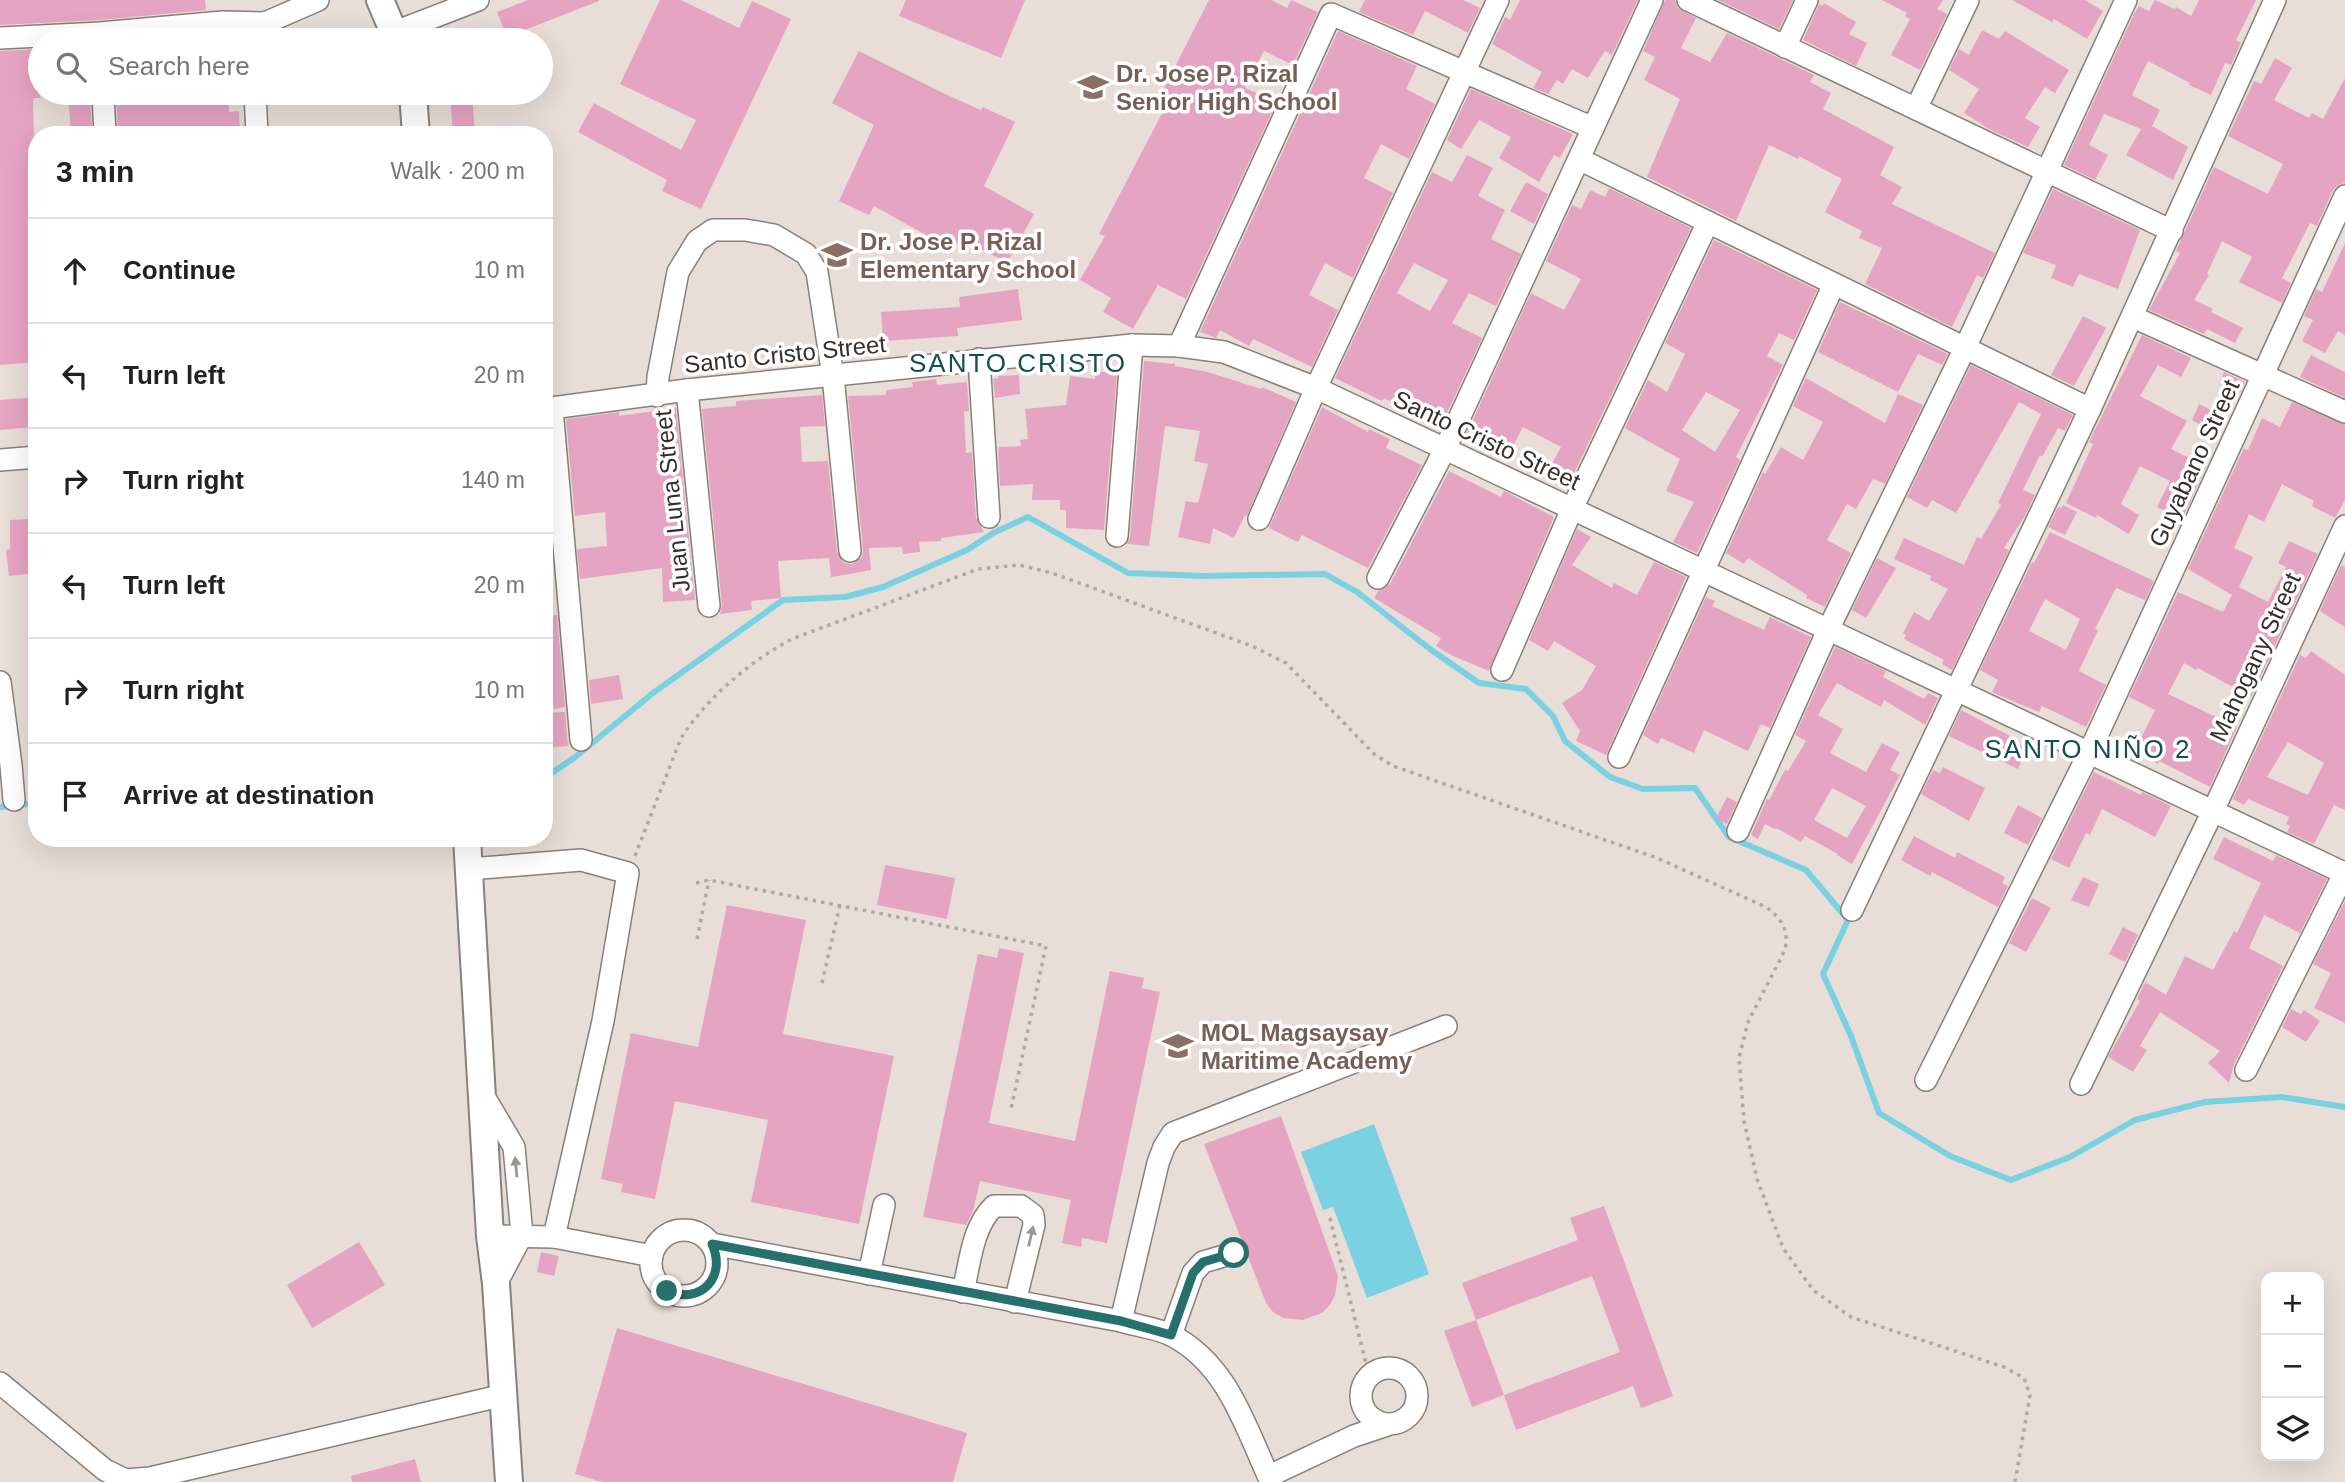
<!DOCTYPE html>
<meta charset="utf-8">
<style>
body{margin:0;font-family:Helvetica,sans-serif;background:#f6f6f6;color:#222}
.controls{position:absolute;right:21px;bottom:21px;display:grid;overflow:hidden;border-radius:14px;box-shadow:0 7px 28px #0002}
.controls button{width:63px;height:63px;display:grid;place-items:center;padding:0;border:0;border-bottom:2px solid #e0e0e0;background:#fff;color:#222;font:35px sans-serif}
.stop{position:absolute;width:21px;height:21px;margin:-16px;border:5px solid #26706d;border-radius:50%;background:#fff}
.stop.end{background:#26706d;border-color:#fff;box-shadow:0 2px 7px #0008}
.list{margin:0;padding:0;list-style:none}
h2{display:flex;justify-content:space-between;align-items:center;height:91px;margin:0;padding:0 28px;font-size:30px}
h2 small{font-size:23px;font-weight:400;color:#767676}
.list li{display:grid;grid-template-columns:46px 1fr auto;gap:21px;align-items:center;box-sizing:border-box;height:105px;padding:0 28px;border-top:2px solid #e0e0e0}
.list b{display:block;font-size:26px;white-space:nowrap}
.list em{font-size:23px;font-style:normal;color:#767676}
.icon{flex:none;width:38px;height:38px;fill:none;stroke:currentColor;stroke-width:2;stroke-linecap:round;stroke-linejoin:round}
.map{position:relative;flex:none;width:2345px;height:1482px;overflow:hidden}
.search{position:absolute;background:#fff;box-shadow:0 7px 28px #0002;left:28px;top:28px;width:525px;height:77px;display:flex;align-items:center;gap:18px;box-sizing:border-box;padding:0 24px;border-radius:38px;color:#767676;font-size:26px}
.panel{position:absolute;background:#fff;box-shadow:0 7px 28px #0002;left:28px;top:126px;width:525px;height:721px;border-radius:28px}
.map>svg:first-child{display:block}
.water{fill:#7ad1e2}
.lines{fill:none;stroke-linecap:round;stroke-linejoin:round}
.stream{stroke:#7ad1e2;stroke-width:6}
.building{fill:#e6a4c3;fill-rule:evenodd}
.minor-casing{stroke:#888079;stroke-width:24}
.major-casing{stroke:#888079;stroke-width:30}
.path{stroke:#b1a9a3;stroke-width:3.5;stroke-dasharray:3.5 5;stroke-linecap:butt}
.minor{stroke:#fff;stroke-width:21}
.major{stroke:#fff;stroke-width:26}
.oneway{fill:#999796}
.route{stroke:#26706d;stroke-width:9}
.labels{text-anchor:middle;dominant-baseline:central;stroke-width:7;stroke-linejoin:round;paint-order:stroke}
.education-label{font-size:24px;font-weight:bold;fill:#785e54;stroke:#fff;text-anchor:start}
.street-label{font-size:24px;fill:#332f2d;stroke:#fff}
.neighbourhood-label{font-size:26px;letter-spacing:2px;fill:#124f4d;stroke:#fff}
</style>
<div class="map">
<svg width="2345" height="1482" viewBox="0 0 2345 1482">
<rect width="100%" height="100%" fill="#e8ded7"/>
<polygon class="water" points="1374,1124 1429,1274 1367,1298 1333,1207 1323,1210 1301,1152"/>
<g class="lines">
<g class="stream">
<polyline points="544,778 574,758 653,693 783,600 845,597 883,587 967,550 993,533 1028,517 1128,573 1202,576 1325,574 1357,592 1430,649 1479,683 1526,689 1553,716 1565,741 1610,777 1643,789 1695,788 1729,837 1806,870 1848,920 1823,974 1851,1036 1879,1113 1950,1156 2011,1180 2070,1157 2135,1120 2205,1102 2282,1097 2345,1107"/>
<polyline points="0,807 37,803"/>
</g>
</g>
<g class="building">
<polygon points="0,0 205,0 206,10 99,20 0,25"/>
<polygon points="528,0 599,0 599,1 507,37 497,12"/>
<polygon points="660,0 681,0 739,28 752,1 791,19 701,209 662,191 667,180 578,132 594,103 681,150 696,120 620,84"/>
<polygon points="906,0 1025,0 1001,58 899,16"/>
<polygon points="1209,0 1271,0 1287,8 1291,0 1318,12 1293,65 1264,51 1245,88 1277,101 1186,299 1158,285 1133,329 1103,312 1111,298 1080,280 1105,236 1099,234 1169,100 1160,96"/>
<polygon points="1365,0 1463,0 1480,8 1468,33 1425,11 1413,35 1359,12"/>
<polygon points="1520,0 1638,0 1612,55 1605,51 1588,78 1572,69 1563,84 1557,80 1548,94 1533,88 1542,72 1492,44 1505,17 1510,20"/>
<polygon points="1665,0 1675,0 1678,8 1696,18 1681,48 1710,62 1727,33 1814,75 1810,82 1831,93 1823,109 1894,147 1880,175 1902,187 1892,204 1995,253 1983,278 1977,275 1952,327 1865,284 1882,248 1859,238 1862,231 1825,212 1842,179 1799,156 1798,159 1769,145 1736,221 1647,177 1680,99 1644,80 1655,57 1643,51"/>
<polygon points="1718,0 1793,0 1779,29"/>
<polygon points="1882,0 1943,0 1937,9 1947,14 1920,70 1891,55 1910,19 1905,16 1907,13"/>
<polygon points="2012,0 2085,0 2103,11 2087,39 2054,19 2052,22"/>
<polygon points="2155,0 2175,9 2176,7 2191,16 2199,0 2256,0 2236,40 2241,43 2231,65 2225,63 2211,95 2189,85 2190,83 2148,61 2132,95 2160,110 2152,126 2188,147 2173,180 2126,155 2141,129 2104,114 2089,145 2108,155 2095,180 2064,165 2134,14 2139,6 2149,11"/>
<polygon points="1824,3 1856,22 1849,34 1867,43 1856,66 1803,40 1819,4 1822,6"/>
<polygon points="1982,30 1999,39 2005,31 2069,70 2055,93 2045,87 2025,118 2040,127 2028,147 1989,129 1964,113 1979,89 1949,70 1959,49 1969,55"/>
<polygon points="1338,31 1417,66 1406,89 1435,104 1409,159 1381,144 1364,178 1393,193 1353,278 1325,263 1309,295 1338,310 1312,367 1253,339 1249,346 1220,330 1216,338 1200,332"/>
<polygon points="40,49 40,98 34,98 33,100 34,137 37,137 37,362 0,365 0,51"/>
<polygon points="859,51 943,93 981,110 983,107 1015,122 984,186 1034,214 1007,263 960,237 953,250 874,206 869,215 839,201 874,125 832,103"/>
<polygon points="2275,58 2292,68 2274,100 2309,118 2312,113 2323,119 2345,78 2345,183 2338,185 2333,190 2317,226 2310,223 2282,278 2291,283 2282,303 2239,282 2252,257 2222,241 2207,274 2209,275 2194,300 2213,309 2211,312 2243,328 2235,343 2207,329 2204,334 2149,310 2180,253 2176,251 2214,167 2268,194 2283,164 2228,136 2254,81 2261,84"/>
<polygon points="1471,89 1573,134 1560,158 1554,155 1539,182 1499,158 1511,137 1479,120 1461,149 1447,140"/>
<polygon points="68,93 90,93 92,131 71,132"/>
<polygon points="116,93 200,93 201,98 229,97 229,112 239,111 240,135 118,135"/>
<polygon points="472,93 475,135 453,135 450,94"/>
<path d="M1467,155l26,13 -15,28 27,14 -14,29 30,15 -25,52 -27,-13 -17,30 30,15 -41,88 -29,-16 -1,3 -27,-15 -2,3 -47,-23 97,-206 20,10zM1414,263l34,17 -18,31 -33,-18z"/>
<polygon points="1526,182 1548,194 1534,224 1510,211"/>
<polygon points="1609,188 1691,228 1567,488 1552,480 1555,474 1548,471 1561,447 1523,427 1511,450 1487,437 1484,444 1466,435 1531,293 1564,310 1581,279 1546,261 1572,205 1581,209 1590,190 1605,197"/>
<polygon points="2053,189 2140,230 2118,289 2079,274 2073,287 2051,278 2056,265 2023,253"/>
<path d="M1714,240l103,50 -23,50 -15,-7 -12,23 16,9 -47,92 4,3 -43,93 -24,-11 21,-40 -28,-11 14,-32 -55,-31 23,-48 19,12 18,-38 -20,-11zM1706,392l34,18 -25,42 -33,-22z"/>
<polygon points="2345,243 2345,335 2338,331 2325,353 2302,341 2313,320 2304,316 2316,289 2322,292"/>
<polygon points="1018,289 1022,320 957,328 958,336 883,341 881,312 960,307 959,297"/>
<polygon points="1840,302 1948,354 1942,365 1918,354 1898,392 1818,352"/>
<polygon points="2083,316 2106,328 2074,386 2051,375"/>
<polygon points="2142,335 2191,358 2181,377 2158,365 2140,396 2187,421 2171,449 2206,466 2182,520 2157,507 2170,481 2140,466 2121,504 2139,515 2129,534 2097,515 2096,518 2066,503 2093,444 2089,442"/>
<polygon points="2311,355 2345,372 2345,398 2300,377"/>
<polygon points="1144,361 1175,364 1175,366 1208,372 1261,389 1262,387 1296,402 1247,516 1245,515 1234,538 1213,528 1210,544 1178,537 1186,501 1198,503 1208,464 1194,461 1200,431 1165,426 1149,546 1127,544 1130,537"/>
<polygon points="1971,365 2073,415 2065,431 2058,428 2042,457 2040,455 2023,490 2035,495 2025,516 2004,548 2009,550 1952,670 1942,664 1944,660 1904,639 1906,635 1903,633 1914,612 1929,621 1948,589 1930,580 1931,576 1894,559 1904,538 1964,565 1977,537 1981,539 2001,505 1998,503 2041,414 2019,402 1956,513 1932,500 1927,508 1907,497"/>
<polygon points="1096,371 1117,374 1104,530 1066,528 1066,510 1060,510 1060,500 1032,500 1033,484 1000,486 998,450 999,447 1021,446 1020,440 1028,439 1025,409 1066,405 1070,376 1095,379"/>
<polygon points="2224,372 2245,382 2241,392 2220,382"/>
<polygon points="1019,375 1020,394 995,398 993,379 998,378 998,376"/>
<polygon points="1806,378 1885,423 1898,394 1923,405 1885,484 1873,479 1856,509 1847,504 1827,540 1851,553 1825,607 1806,598 1807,595 1748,558 1744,564 1726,553 1763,472 1765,474 1781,447 1803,460 1822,424 1823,422 1793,406"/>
<polygon points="936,379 937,385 967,382 969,411 964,411 966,453 972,452 976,518 984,532 941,538 941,541 919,542 920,552 903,554 902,547 869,548 871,570 850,574 831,577 829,558 778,561 781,598 751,601 752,610 720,614 722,605 702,409 736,406 736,401 822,395 825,426 800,427 802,462 828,461 837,552 844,563 852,564 862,557 863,550 848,396 886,395 886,390 913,387 912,382"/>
<polygon points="37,397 37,419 32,420 32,427 0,430 0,400"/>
<polygon points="2292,402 2345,425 2345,500 2335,518 2312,506 2314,501 2282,484 2264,522 2249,514 2234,548 2253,557 2239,587 2268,602 2286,567 2278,563 2289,541 2318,554 2251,697 2198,668 2196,670 2184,663 2168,694 2237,727 2210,787 2159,761 2158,764 2134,752 2155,710 2129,697 2178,592 2223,612 2232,595 2188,569 2244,448 2248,450 2262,418 2280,427"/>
<polygon points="2199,404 2217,413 2209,429 2192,420"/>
<polygon points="1322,407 1368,432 1369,429 1390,439 1386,448 1422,465 1368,568 1302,535 1298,542 1269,528"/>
<polygon points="676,408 695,600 663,602 662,568 580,579 577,549 607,546 605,512 575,516 566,419 619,412 619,416"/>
<polygon points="1449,471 1501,497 1504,491 1554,517 1489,671 1451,655 1436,646 1441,638 1374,598 1378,591 1384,589 1390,584"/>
<polygon points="2063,505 2077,512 2065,535 2048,527 2058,507 2061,508"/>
<polygon points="28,519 29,547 37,546 37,573 9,576 6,550 10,549 10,520"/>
<polygon points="1577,529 1591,537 1572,565 1612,588 1614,583 1637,595 1654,562 1686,577 1606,755 1576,741 1580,731 1562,703 1582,690 1596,666 1554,641 1548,651 1529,640"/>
<path d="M2050,532l104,49 -9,19 -29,-12 -21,41 3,1 -19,41 27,14 -20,42 -44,-21 -3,6 -38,-16 -9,-4 6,-12 -18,-10 52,-108 2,1zM2045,599l35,20 -14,31 -37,-19z"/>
<polygon points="1877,558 1896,568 1866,618 1852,610"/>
<polygon points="2341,565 2345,567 2345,627 2320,611"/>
<polygon points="1706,597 1715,601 1712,606 1764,630 1770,617 1811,637 1770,728 1761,724 1748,751 1704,730 1694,753 1661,738 1658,744 1643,735"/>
<polygon points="557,615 565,707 554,709 550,677 544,678 544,616"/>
<path d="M1835,647l51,24 -3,6 41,22 4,-6 10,5 -13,27 -41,-25 -3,7 -44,-24 -19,32 25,14 -13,24 36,19 16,-29 18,9 -10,18 10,5 -48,89 -15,-9 1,-1 -33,-18 -4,6 -25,-14 -1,1 -10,-5 -7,15 -7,-4 16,-36 2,1 16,-30 3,1 18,-30 -11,-6zM1832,788l34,18 -19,32 -33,-18z"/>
<path d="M2311,651l34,24v135l-11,-5 -20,39 -27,-12 3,-6 -4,-2 3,-7 -41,-18 -4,6 -11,-6 67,-144 6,3zM2288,742l36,21 -16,32 -41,-18z"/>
<polygon points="619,675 623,699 591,704 589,680"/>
<polygon points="1961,710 2010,736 2008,739 2027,748 2018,769 1949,736"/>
<polygon points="565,712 568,746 546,748 545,713"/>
<polygon points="1943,767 1985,788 1969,821 1921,794 1933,770 1940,773"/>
<polygon points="2094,772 2141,795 2142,792 2171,806 2155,837 2102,809 2090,835 2086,833 2069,868 2051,859"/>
<polygon points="1727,797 1737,802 1727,824 1716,818"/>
<polygon points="2018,805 2042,818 2028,845 2004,833"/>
<polygon points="1914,836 1955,858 1957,852 2005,877 2002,883 2008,886 1998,907 1932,872 1930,876 1901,860"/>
<polygon points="2224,837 2273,861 2276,855 2327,879 2300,933 2264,915 2249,948 2283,966 2234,1064 2229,1083 2208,1063 2220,1051 2160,1012 2140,1046 2147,1050 2133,1072 2108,1057 2140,1001 2137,999 2145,982 2166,995 2185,956 2213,970 2234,931 2237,933 2261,883 2213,859"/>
<polygon points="885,865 955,878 947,919 877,905"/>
<polygon points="2083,877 2099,884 2089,907 2071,900"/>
<polygon points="2032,898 2051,908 2026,952 2009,943"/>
<polygon points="2345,901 2345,1023 2314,1008 2331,973 2313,964"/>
<polygon points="727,905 806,920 783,1034 894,1056 859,1224 751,1202 768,1120 675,1101 655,1199 621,1192 623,1184 601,1179 631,1033 698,1047"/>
<polygon points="2123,927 2138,935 2125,962 2109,954"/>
<polygon points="999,948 1024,953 989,1123 1075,1141 1110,971 1144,978 1142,988 1160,992 1107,1243 1082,1238 1081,1247 1062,1243 1071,1200 980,1181 973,1211 966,1225 923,1217 978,954 997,958"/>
<polygon points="2291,1009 2301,1014 2304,1010 2320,1021 2306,1042 2282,1027"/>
<polygon points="1281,1116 1338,1276 1335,1295 1330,1305 1322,1313 1303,1320 1283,1318 1273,1312 1266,1303 1204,1144"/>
<polygon points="1604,1206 1673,1396 1641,1408 1633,1386 1516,1430 1504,1395 1620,1352 1592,1276 1476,1320 1462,1283 1578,1240 1570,1218"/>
<polygon points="359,1242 385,1285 312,1328 287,1285"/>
<polygon points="541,1252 559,1256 554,1276 537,1272"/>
<polygon points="1476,1320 1504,1395 1472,1407 1444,1331"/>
<polygon points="617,1328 967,1433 953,1482 602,1482 575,1474"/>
<polygon points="415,1459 421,1482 352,1482 351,1476"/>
</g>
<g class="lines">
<g class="minor-casing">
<g id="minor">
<polyline points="1688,0 2172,231"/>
<polyline points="395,32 478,0"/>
<polyline points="0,38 100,33 222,22 265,23"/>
<polyline points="253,40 259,28 265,23 318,0"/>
<polyline points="1785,47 1807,0"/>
<polyline points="103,93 105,135"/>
<polyline points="255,93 257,135"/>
<polyline points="1916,109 1968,0"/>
<polyline points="1579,159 2090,409"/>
<polyline points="2133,317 2345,412"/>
<polyline points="1179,346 1331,14 1593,128"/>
<polyline points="979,359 989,517"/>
<polyline points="687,390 709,606"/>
<polyline points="657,396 658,377 678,272 697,241 713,230 745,230 774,235 806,254 817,272 833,376 850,551"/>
<polyline points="544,409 687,390 1132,345 1179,346 1224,352 1316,388 2344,873"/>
<polyline points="552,409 581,740"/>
<polyline points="0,460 37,457"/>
<polyline points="1259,519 1316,388 1498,0"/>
<polyline points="1117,536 1132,345"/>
<polyline points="1378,578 1445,449 1652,0"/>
<polyline points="1502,670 1572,509 1708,222"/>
<polyline points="0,682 11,765 14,800"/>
<polyline points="1619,757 1834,284"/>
<polyline points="1738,831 1828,630 1965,348 2126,0"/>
<polyline points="469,869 581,860 628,873 603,1021 554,1237"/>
<polyline points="1852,910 2090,409 2275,0"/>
<polyline points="2246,1070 2345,872"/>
<polyline points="1926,1080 2089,753 2345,196"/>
<polyline points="2081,1084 2213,811 2345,526"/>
<polyline points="482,1093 514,1147 522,1235 496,1284"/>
<circle cx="684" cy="1263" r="33"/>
<polyline points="490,1236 554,1237 652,1256"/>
<path d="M712,1244l409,77c16,5 37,7 52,15 56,30 73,93 98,146"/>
<polyline points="869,1274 884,1205"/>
<path d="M963,1292c7,-29 9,-65 31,-86h27l12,9 1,10 -19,77"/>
<polyline points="1121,1321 1158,1163 1164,1147 1173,1133 1446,1026"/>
<polyline points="1171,1335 1193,1273 1203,1262 1234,1253"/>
<circle cx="1389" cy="1396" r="28"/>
<polyline points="0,1383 105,1470 126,1480 150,1478 504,1395"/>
<polyline points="1269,1476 1354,1436 1387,1425"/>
</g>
</g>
<g class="major-casing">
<g id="major">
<polyline points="380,0 397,40"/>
<polyline points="413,93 416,135"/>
<polyline points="467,838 490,1236 496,1284 509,1482"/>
</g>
</g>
<g class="path">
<path d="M635,856l46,-118c26,-40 69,-77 111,-99l186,-70 41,-4 33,8 200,73 34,17 88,91 19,12 264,92 109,49c16,12 23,22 19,43l-37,72 -9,36 5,63 13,58 26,69 30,42 38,27 153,50 20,11 6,17 -15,87"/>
<polyline points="696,883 709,880 1046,946 1011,1109"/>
<polyline points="697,939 709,880"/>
<polyline points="822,983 840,905"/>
<polyline points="1330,1218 1369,1376"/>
</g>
<use href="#minor" class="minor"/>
<use href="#major" class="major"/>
</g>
<defs><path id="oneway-solid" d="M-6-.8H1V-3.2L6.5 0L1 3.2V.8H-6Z" transform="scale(1.75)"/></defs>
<g class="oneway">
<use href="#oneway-solid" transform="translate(516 1167) rotate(-95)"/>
<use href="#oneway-solid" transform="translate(1031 1236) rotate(-77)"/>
</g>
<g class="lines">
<path class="route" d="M667,1291c34,14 60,-14 45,-47l409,77 50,14 22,-62 10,-11 31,-9"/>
</g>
<defs>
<g id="school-bare" transform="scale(2.415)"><path d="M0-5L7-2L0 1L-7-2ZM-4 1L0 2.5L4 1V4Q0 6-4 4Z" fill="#8d6e63" stroke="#fff" stroke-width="2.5" paint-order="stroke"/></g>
<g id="university-bare" transform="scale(2.415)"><path d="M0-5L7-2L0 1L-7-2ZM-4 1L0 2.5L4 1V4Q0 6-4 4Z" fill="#8d6e63" stroke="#fff" stroke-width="2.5" paint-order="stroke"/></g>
</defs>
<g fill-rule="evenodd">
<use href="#school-bare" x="1093" y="87"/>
<use href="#school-bare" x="837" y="255"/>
<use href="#university-bare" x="1178" y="1046"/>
</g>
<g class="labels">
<g class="education-label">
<text x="1116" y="73">Dr. Jose P. Rizal<tspan x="1116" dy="28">Senior High School</tspan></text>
<text x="860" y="241">Dr. Jose P. Rizal<tspan x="860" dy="28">Elementary School</tspan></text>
<text x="1201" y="1032">MOL Magsaysay<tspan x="1201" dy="28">Maritime Academy</tspan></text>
</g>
<g class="street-label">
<text transform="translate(785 354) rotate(-6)">Santo Cristo Street</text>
<text transform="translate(1487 440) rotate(25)">Santo Cristo Street</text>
<text transform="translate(2194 463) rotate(-65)">Guyabano Street</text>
<text transform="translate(672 501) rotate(-96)">Juan Luna Street</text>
<text transform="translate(2255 657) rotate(-65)">Mahogany Street</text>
</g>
<g class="neighbourhood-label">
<text x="1018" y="363">SANTO CRISTO</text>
<text x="2088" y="749">SANTO NIÑO 2</text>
</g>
</g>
</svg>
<div class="controls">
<button>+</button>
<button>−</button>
<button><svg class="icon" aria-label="layers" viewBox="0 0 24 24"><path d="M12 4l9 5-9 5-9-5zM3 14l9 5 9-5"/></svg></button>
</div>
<div class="stop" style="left:1234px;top:1253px"></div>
<div class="stop end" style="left:667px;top:1291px"></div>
<div class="search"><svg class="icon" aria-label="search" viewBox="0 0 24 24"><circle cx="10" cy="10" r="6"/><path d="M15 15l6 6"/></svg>Search here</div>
<section class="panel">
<h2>3 min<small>Walk · 200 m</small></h2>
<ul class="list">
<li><svg class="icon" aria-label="ahead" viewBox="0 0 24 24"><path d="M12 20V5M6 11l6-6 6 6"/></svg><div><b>Continue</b></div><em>10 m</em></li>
<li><svg class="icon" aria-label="left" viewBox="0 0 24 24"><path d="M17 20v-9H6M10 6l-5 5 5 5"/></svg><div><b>Turn left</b></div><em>20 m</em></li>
<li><svg class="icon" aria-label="right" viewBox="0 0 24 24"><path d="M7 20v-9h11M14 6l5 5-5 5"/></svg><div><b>Turn right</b></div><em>140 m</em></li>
<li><svg class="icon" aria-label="left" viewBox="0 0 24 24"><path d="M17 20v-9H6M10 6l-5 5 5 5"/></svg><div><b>Turn left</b></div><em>20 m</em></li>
<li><svg class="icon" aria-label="right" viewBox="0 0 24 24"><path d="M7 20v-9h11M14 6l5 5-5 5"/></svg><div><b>Turn right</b></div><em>10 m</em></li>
<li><svg class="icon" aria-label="arrive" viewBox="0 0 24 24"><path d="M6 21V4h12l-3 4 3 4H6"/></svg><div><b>Arrive at destination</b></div></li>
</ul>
</section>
</div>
